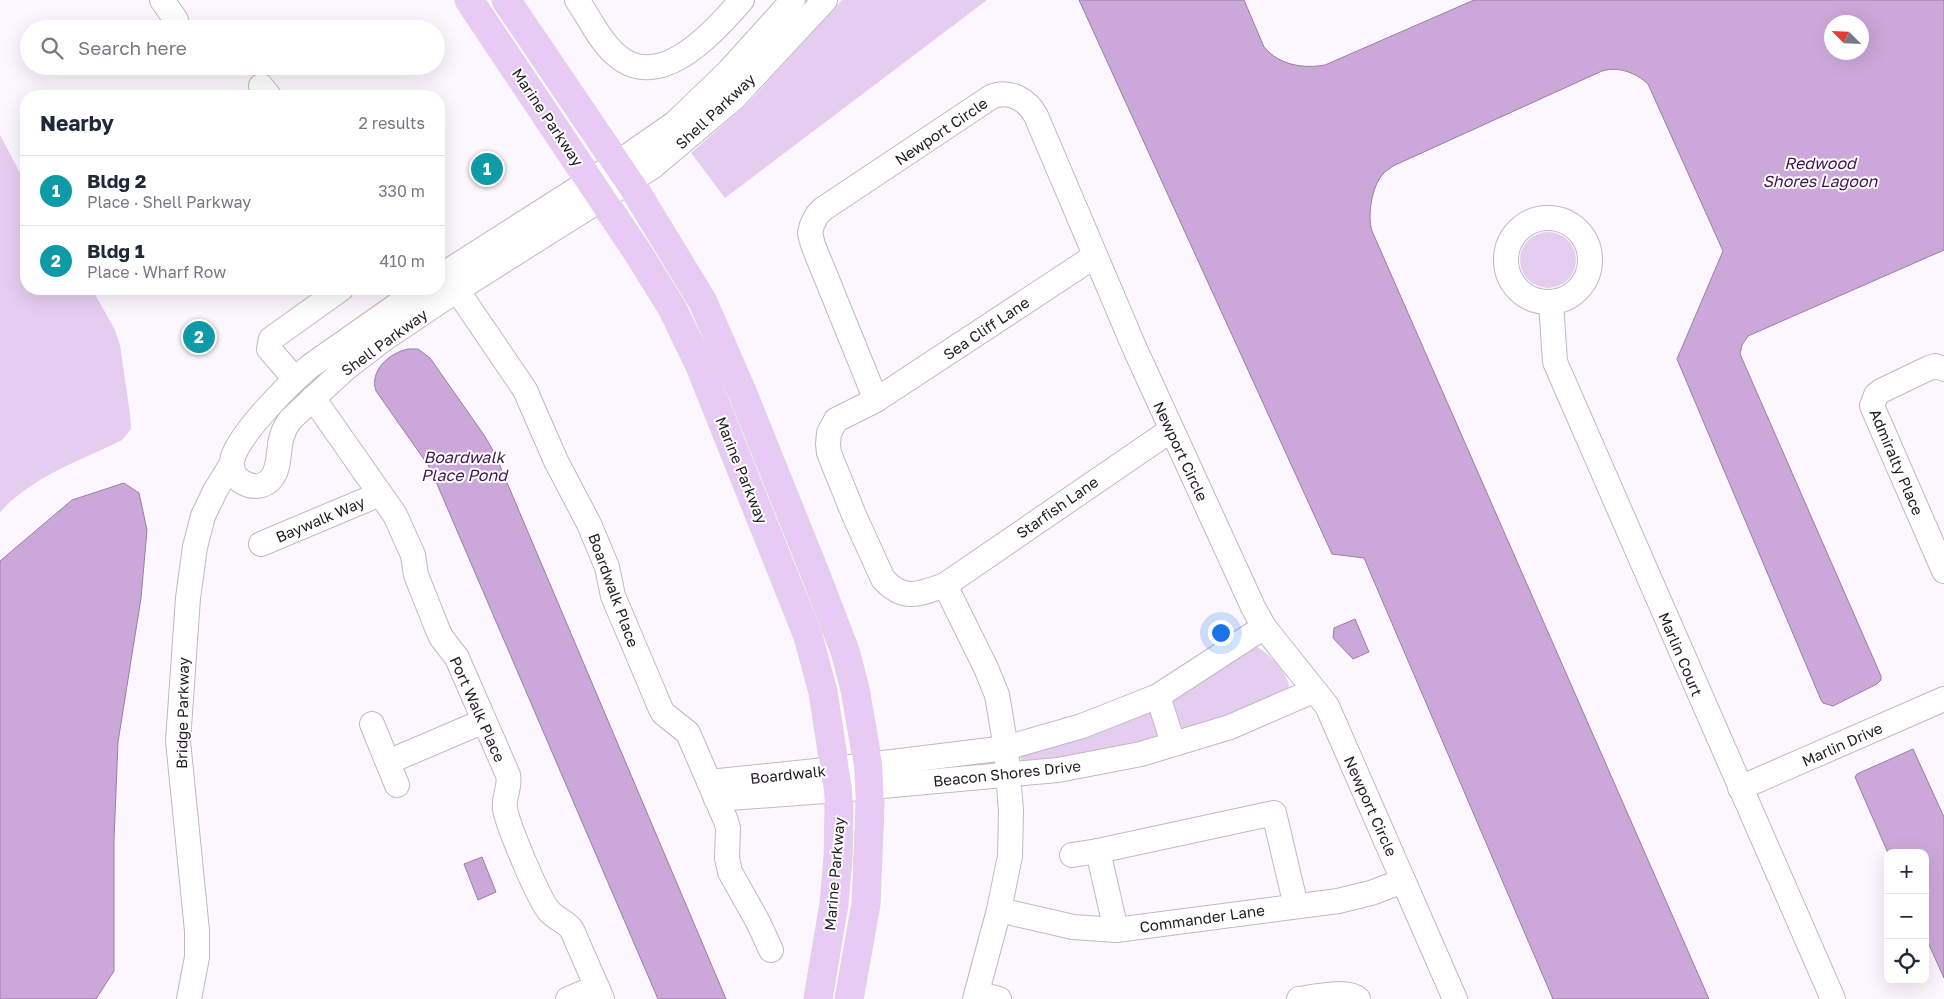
<!DOCTYPE html>
<meta charset="utf-8">
<style>
body{margin:0;font-family:"Golos Text",sans-serif;background:#f6f6f7;color:#1f2937}
.controls{position:absolute;right:15px;bottom:15px;display:grid;overflow:hidden;border-radius:10px;box-shadow:0 5px 20px #0002}
.controls button{width:45px;height:45px;display:grid;place-items:center;padding:0;border:0;border-bottom:1px solid #e0e1e3;background:#fff;color:#1f2937;font:25px sans-serif}
.compass{position:absolute;left:1824px;top:15px;width:45px;height:45px;border-radius:50%;background:#fff;box-shadow:0 5px 20px #0002;rotate:294deg}
.you{position:absolute;left:1220px;top:632px;width:18px;height:18px;margin:-12px;border:4px solid #fff;border-radius:50%;background:#1a73e8;box-shadow:0 0 0 8px #1a73e833}
.badge{display:grid;place-items:center;width:32px;height:32px;border-radius:50%;background:#8835a4;color:#fff;font-size:16px;font-weight:700}
.pin{position:absolute;translate:-50% -50%;border:2px solid #fff;box-shadow:0 1px 5px #0006}
.list{margin:0;padding:0;list-style:none}
h2{display:flex;justify-content:space-between;align-items:center;height:65px;margin:0;padding:0 20px;font-size:21px}
h2 small{font-size:16px;font-weight:400;color:#747a83}
.list li{display:grid;grid-template-columns:32px 1fr auto;gap:15px;align-items:center;box-sizing:border-box;height:70px;padding:0 20px;border-top:1px solid #e0e1e3}
.list b{display:block;font-size:19px;white-space:nowrap}
.list p{margin:0;font-size:16px;white-space:nowrap;color:#747a83}
.list em{font-size:16px;font-style:normal;color:#747a83}
.icon{flex:none;width:28px;height:28px;fill:none;stroke:currentColor;stroke-width:2;stroke-linecap:round;stroke-linejoin:round}
.map{position:relative;flex:none;width:1944px;height:999px;overflow:hidden}
.search{position:absolute;background:#fff;box-shadow:0 5px 20px #0002;left:20px;top:20px;width:425px;height:55px;display:flex;align-items:center;gap:12px;box-sizing:border-box;padding:0 18px;border-radius:28px;color:#747a83;font-size:19px}
.panel{position:absolute;background:#fff;box-shadow:0 5px 20px #0002;left:20px;top:90px;width:425px;height:205px;border-radius:20px}
.map>svg:first-child{display:block}
.green{fill:#e5cdef}
.water{fill:#cca8da;stroke:#997ea3;fill-rule:evenodd}
.lines{fill:none;stroke-linecap:round;stroke-linejoin:round}
.minor-casing{stroke:#c3b6c8;stroke-width:26}
.major-casing{stroke:#d7d6d7;stroke-width:29}
.minor{stroke:#fff;stroke-width:24}
.major{stroke:#e8cbf4;stroke-width:28}
.labels{text-anchor:middle;dominant-baseline:central;stroke-width:4;stroke-linejoin:round;paint-order:stroke}
.street-label{font-size:15px;fill:#211c22;stroke:#fff}
.water-label{font-size:16px;font-style:italic;fill:#411550;stroke:#fff}
</style>
<div class="map">
<svg width="1944" height="999" viewBox="0 0 1944 999">
<rect width="100%" height="100%" fill="#fcf7fe"/>
<g class="green">
<polygon points="842,0 987,0 725,198 691,153 747,104"/>
<path d="M0,135l26,49v105h66l22,39 6,17 10,69 1,15 -9,11c-42,21 -89,36 -122,72z"/>
<circle cx="1548" cy="260" r="28"/>
<path d="M1254,646c12,3 34,28 35,40l-3,8 -57,24 -47,11 -5,-3 -8,-27z"/>
<path d="M1146,710l6,2 7,23c-12,15 -112,25 -136,29l-2,-3v-5z"/>
</g>
<g class="water">
<path d="M1079,0h165l20,47c15,18 39,22 61,18l149,-65h470v250l-196,86 -6,9 -2,9 141,322v4l-4,4 -44,22 -10,-3 -2,-3 -144,-341 46,-108 -75,-167c-12,-11 -29,-18 -46,-13l-209,95c-3,3 -8,5 -10,8 -11,12 -16,41 -11,57l337,768h-156l-189,-441 -32,-4zM1832,22h30v30h-30z"/>
<path d="M408,349h10l12,9 54,77 10,17 232,547h-68l-221,-515 -9,-19 -52,-74c-7,-20 13,-38 32,-42z"/>
<polygon points="124,483 139,493 147,530 141,598 118,742 114,840 114,971 96,999 0,999 0,561 72,500"/>
<polygon points="1355,619 1369,652 1353,659 1333,638 1334,628"/>
<polygon points="1913,749 1944,817 1944,978 1925,936 1925,853 1888,853 1855,777 1857,774"/>
<polygon points="482,857 496,892 478,900 464,864"/>
</g>
<g class="lines">
<g class="minor-casing">
<g id="minor">
<polyline points="162,0 176,20"/>
<path d="M577,0c12,17 22,40 38,54 45,41 99,-23 127,-54"/>
<polyline points="261,86 269,96"/>
<circle cx="1548" cy="260" r="42"/>
<polyline points="439,277 616,164 675,123 729,71 793,0"/>
<path d="M420,289l-111,78c-21,18 -68,65 -76,90 -8,22 23,39 38,22 13,-15 2,-38 20,-60l54,-50 39,-30 73,-49 195,-123 82,-69 91,-98"/>
<polyline points="457,290 525,390 556,461 589,524 607,567 613,596 660,707 663,713 688,733 726,821 728,828 727,858 730,872 758,922 771,950"/>
<polyline points="1551,303 1555,362 1833,999"/>
<polyline points="1944,369 1935,366 1929,368 1881,391 1876,395 1872,406 1944,571"/>
<polyline points="295,379 269,349 271,339 341,289"/>
<path d="M313,398l82,117 18,40 3,20 21,53 4,9 16,21 51,117c3,12 -5,22 -3,34 3,17 33,89 44,102 7,8 18,11 23,19l30,69"/>
<polyline points="876,400 1095,256"/>
<polyline points="261,544 380,494"/>
<polyline points="945,585 1171,430"/>
<polyline points="1158,696 1173,743"/>
<polyline points="372,724 397,785"/>
<polyline points="388,762 484,721"/>
<polyline points="709,782 835,769 1006,748 1082,726 1158,696 1264,627"/>
<polyline points="1740,788 1944,699"/>
<polyline points="716,799 838,790 1058,770 1141,754 1230,727 1313,691"/>
<polyline points="1098,851 1116,930"/>
<polyline points="1072,855 1098,851 1274,813 1296,906"/>
<polyline points="999,910 1073,927 1116,930 1338,901 1371,893 1403,881"/>
<polyline points="977,993 999,999"/>
<polyline points="189,999 197,957 197,931 178,741 188,598 195,547 203,516 215,491 231,465"/>
<polyline points="568,999 597,987"/>
<path d="M975,999l24,-89 11,-54 1,-45 -5,-63 -9,-53 -11,-27 -41,-83c-26,9 -41,17 -62,-6l-29,-64 -25,-62 -1,-9 1,-11 7,-13 40,-20 -63,-155 -3,-12 2,-8 5,-10 6,-6 168,-112c18,-8 37,3 45,19l99,233 118,258 11,20 63,79 128,293"/>
<path d="M1299,999c14,-2 49,-10 59,0"/>
</g>
</g>
<g class="major-casing">
<g id="major">
<polyline points="469,0 638,253 672,308 700,366 808,636 823,692 838,790 839,810 838,858 834,904 818,999"/>
<polyline points="506,0 638,195 703,302 743,394 813,568 845,651 855,689 864,741 868,765 870,805 866,904 849,999"/>
</g>
</g>
<use href="#minor" class="minor"/>
<use href="#major" class="major"/>
</g>
<g class="labels">
<g class="street-label">
<text transform="translate(715 111) rotate(-43)">Shell Parkway</text>
<text transform="translate(548 117) rotate(56)">Marine Parkway</text>
<text transform="translate(941 131) rotate(-34)">Newport Circle</text>
<text transform="translate(986 328) rotate(-34)">Sea Cliff Lane</text>
<text transform="translate(384 342) rotate(-36)">Shell Parkway</text>
<text transform="translate(1181 451) rotate(65)">Newport Circle</text>
<text transform="translate(1897 462) rotate(67)">Admiralty Place</text>
<text transform="translate(742 470) rotate(68)">Marine Parkway</text>
<text transform="translate(1057 507) rotate(-35)">Starfish Lane</text>
<text transform="translate(320 519) rotate(-23)">Baywalk Way</text>
<text transform="translate(614 590) rotate(70)">Boardwalk Place</text>
<text transform="translate(1681 654) rotate(67)">Marlin Court</text>
<text transform="translate(478 709) rotate(66)">Port Walk Place</text>
<text transform="translate(182 713) rotate(-89)">Bridge Parkway</text>
<text transform="translate(1842 744) rotate(-24)">Marlin Drive</text>
<text transform="translate(1007 773) rotate(-6)">Beacon Shores Drive</text>
<text transform="translate(788 774) rotate(-6)">Boardwalk</text>
<text transform="translate(1371 806) rotate(66)">Newport Circle</text>
<text transform="translate(834 874) rotate(-85)">Marine Parkway</text>
<text transform="translate(1202 918) rotate(-8)">Commander Lane</text>
</g>
<g class="water-label">
<text x="1820" y="163">Redwood<tspan x="1820" dy="18">Shores Lagoon</tspan></text>
<text x="464" y="457">Boardwalk<tspan x="464" dy="18">Place Pond</tspan></text>
</g>
</g>
</svg>
<div class="controls">
<button>+</button>
<button>−</button>
<button><svg class="icon" aria-label="locate" viewBox="0 0 24 24"><circle cx="12" cy="12" r="6"/><path d="M12 2v4M12 18v4M2 12h4M18 12h4"/></svg></button>
</div>
<svg class="compass" viewBox="-18 -18 36 36"><path d="M0-13l5 13h-10z" fill="#e53935"/><path d="M0 13l5-13h-10z" fill="#747a83"/></svg>
<div class="you"></div>
<div class="pin badge" style="left:487px;top:169px;background:#0f9aa8">1</div>
<div class="pin badge" style="left:199px;top:337px;background:#0f9aa8">2</div>
<div class="search"><svg class="icon" aria-label="search" viewBox="0 0 24 24"><circle cx="10" cy="10" r="6"/><path d="M15 15l6 6"/></svg>Search here</div>
<section class="panel">
<h2>Nearby<small>2 results</small></h2>
<ul class="list">
<li><span class="badge" style="background:#0f9aa8">1</span><div><b>Bldg 2</b><p>Place · Shell Parkway</p></div><em>330 m</em></li>
<li><span class="badge" style="background:#0f9aa8">2</span><div><b>Bldg 1</b><p>Place · Wharf Row</p></div><em>410 m</em></li>
</ul>
</section>
</div>
